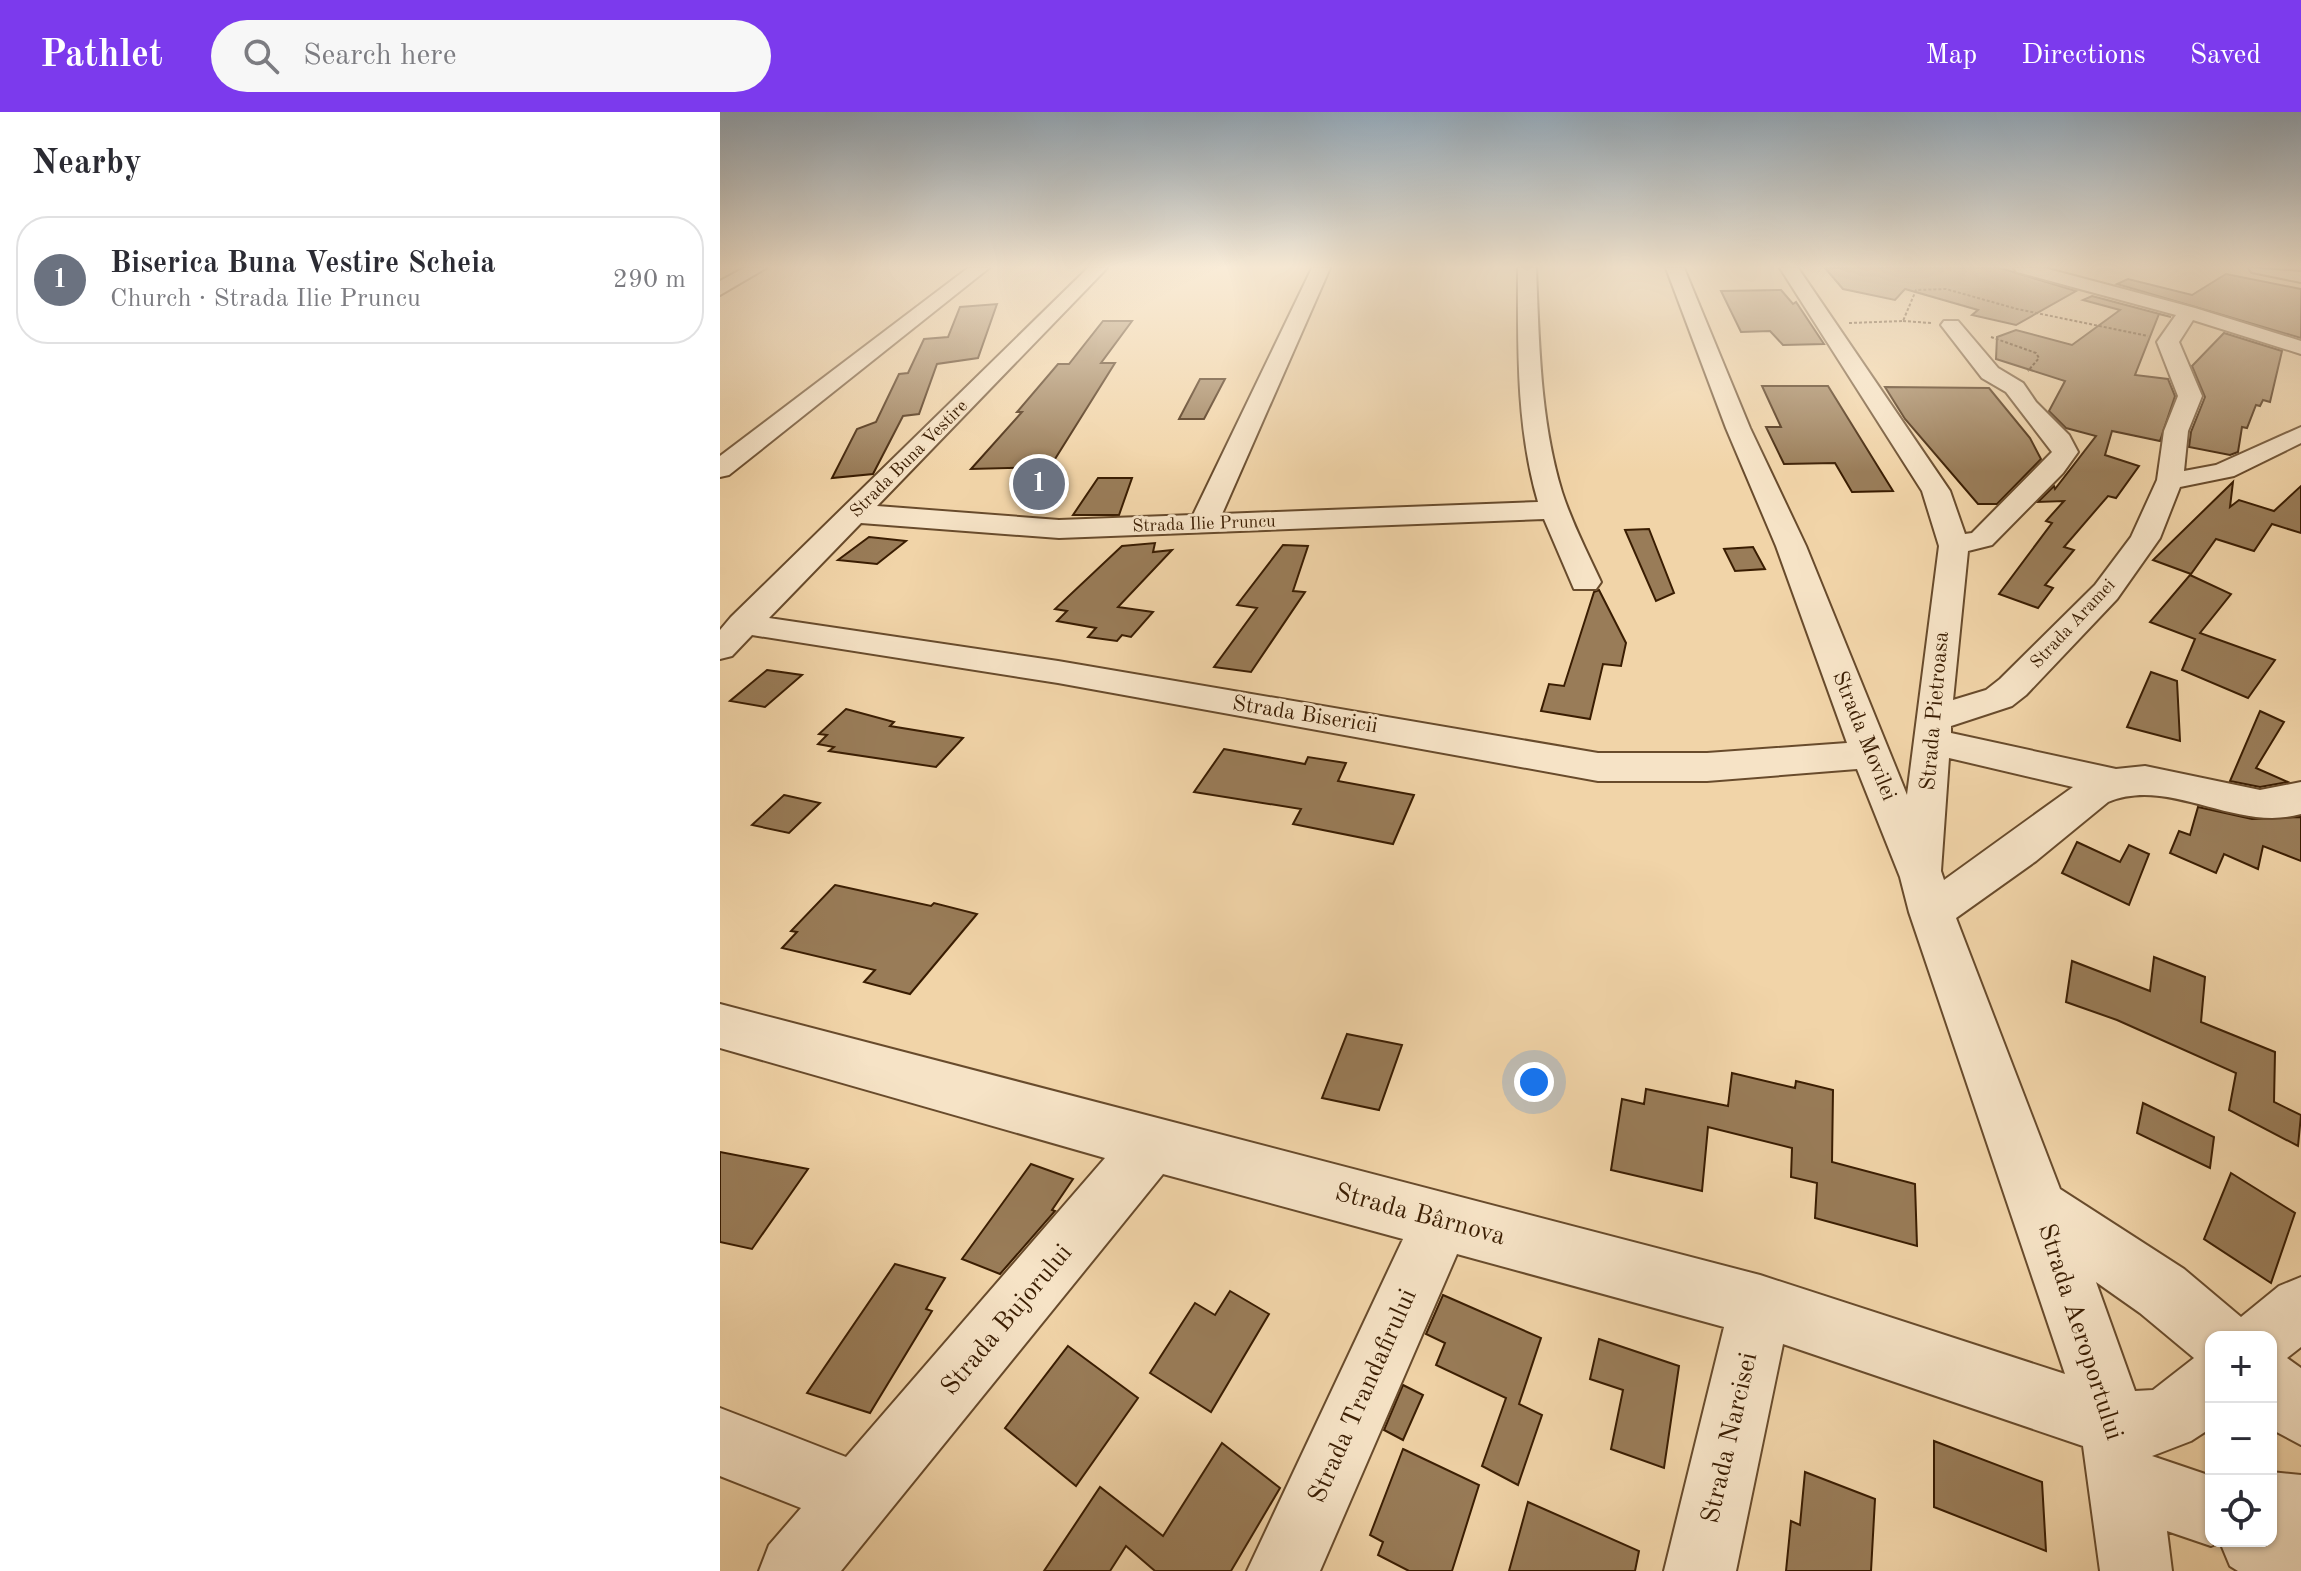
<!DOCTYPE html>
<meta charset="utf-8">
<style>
body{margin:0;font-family:"Old Standard TT",serif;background:#f7f7f7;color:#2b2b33}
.controls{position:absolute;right:24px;bottom:24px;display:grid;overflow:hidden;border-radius:16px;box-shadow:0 2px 6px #0004}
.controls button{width:72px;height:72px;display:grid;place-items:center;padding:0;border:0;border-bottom:2px solid #e1e1e2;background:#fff;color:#2b2b33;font:40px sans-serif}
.you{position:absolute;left:814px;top:970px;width:28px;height:28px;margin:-20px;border:6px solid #fff;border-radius:50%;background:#1a73e8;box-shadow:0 0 0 12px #1a73e833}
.badge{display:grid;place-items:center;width:52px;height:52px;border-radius:50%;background:#7c3aed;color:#fff;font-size:26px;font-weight:700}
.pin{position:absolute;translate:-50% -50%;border:4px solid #fff;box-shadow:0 2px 8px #0006}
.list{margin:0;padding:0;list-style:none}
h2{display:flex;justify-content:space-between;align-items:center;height:104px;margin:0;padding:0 32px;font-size:34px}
h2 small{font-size:26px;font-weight:400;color:#7c7c81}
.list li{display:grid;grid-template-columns:52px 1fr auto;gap:24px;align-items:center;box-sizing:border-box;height:128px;margin:0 16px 16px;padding:0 16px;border:2px solid #e1e1e2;border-radius:32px}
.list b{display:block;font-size:30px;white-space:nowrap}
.list p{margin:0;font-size:26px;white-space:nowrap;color:#7c7c81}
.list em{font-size:26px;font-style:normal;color:#7c7c81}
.icon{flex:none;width:44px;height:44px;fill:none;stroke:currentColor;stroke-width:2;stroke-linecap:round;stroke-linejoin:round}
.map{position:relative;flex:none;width:1581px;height:1459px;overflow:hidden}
header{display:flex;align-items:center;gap:48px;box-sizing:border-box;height:112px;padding:0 40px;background:#7c3aed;color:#fff}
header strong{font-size:38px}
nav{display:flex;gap:44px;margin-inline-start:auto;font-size:28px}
.search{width:560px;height:72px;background:#f7f7f7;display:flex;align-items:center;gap:20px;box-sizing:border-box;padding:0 28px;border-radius:44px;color:#7c7c81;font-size:30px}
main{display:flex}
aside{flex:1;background:#fff}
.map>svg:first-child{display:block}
.building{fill:#997c58;stroke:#3a1d02;stroke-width:2}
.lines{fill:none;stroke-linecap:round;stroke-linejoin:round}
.minor-casing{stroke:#684b2c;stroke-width:4}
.path{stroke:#3a1d02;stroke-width:2;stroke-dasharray:3 2;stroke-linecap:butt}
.minor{fill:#f6e3c6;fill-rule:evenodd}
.labels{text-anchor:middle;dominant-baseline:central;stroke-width:6;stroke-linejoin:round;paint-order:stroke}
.far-street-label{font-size:18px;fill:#3a1d02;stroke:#f6e3c6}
.street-label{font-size:22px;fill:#3a1d02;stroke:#f6e3c6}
.near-street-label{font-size:26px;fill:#3a1d02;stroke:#f6e3c6}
</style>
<header>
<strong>Pathlet</strong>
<div class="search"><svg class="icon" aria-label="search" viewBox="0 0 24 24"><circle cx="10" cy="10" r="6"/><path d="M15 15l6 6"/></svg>Search here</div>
<nav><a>Map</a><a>Directions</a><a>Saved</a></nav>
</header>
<main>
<aside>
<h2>Nearby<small></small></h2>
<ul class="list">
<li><span class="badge" style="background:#6b7280">1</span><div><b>Biserica Buna Vestire Scheia</b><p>Church · Strada Ilie Pruncu</p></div><em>290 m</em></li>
</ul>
</aside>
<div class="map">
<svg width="1581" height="1459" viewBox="0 0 1581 1459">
<rect width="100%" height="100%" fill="#f1d4a8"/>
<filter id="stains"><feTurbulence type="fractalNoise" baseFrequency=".0025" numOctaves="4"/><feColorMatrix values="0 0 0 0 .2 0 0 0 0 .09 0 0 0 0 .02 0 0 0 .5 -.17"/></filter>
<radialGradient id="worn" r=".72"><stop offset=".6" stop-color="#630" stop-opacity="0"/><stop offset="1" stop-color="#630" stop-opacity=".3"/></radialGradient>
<g class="building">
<polygon points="1105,156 1280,156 1356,179 1296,213 1252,203 1258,198 1185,177 1175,188 1123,177"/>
<polygon points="1506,162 1581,177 1581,226 1397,172 1408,167 1472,183"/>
<polygon points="1061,178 1073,192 1076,190 1104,232 1063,233 1050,219 1021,220 1001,179"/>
<polygon points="1372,184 1451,205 1439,202 1415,263 1448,267 1455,284 1440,329 1392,319 1385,343 1419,354 1396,386 1388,384 1344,435 1354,438 1325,473 1333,476 1318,496 1279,482 1332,411 1326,409 1344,389 1318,390 1334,374 1335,377 1376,324 1346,316 1329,299 1345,269 1276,247 1277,225 1296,218 1352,233 1400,198 1363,188"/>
<polygon points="277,192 258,246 217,252 199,302 183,304 153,362 112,366 137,317 156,310 179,262 188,261 204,227 228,225 240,195"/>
<polygon points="383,209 412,209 381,251 395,251 330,355 251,357 302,300 297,300 338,252 349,252"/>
<polygon points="1504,221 1562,239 1550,290 1543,288 1540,294 1536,293 1527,316 1522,315 1518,340 1510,343 1469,335 1471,320 1485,285 1472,254"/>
<polygon points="480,267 505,267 484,307 459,307"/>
<polygon points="1042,274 1108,274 1173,379 1132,380 1115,351 1064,352 1046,315 1061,315"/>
<polygon points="1165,275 1269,276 1310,326 1321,347 1277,392 1258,392 1185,307"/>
<polygon points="378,366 412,366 399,403 353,403"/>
<polygon points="1513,370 1510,395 1519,388 1554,399 1581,374 1581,421 1552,412 1534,439 1496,427 1471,462 1433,448"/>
<polygon points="929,417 954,481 936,489 905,418"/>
<polygon points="149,425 186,429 157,452 118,448"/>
<polygon points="435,431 433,440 452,438 398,495 433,500 411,525 402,523 397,529 368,525 376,516 337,509 347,499 335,497 402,434"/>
<polygon points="563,433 588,434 573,479 585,480 531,560 494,555 537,496 517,493"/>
<polygon points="1033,435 1045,457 1015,459 1004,437"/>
<polygon points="1470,463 1511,482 1480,521 1555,548 1528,586 1462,558 1475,527 1430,510"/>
<polygon points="879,478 906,531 901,554 883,552 870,607 821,599 829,572 844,574 874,480"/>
<polygon points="47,558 82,563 45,595 10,589"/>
<polygon points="1431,560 1457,569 1460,629 1407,615"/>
<polygon points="126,597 174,610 170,614 243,626 216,655 109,639 114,635 98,632 107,623 99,622"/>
<polygon points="1540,599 1564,610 1536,656 1568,670 1540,675 1510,669"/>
<polygon points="504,637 585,652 588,645 626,651 618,669 694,683 673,732 573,712 581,697 474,680"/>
<polygon points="64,683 100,691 69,721 32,713"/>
<polygon points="1478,695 1532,707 1581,705 1581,749 1543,734 1538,757 1504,742 1496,761 1450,741 1459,719 1470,723"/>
<polygon points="1357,730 1400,750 1409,733 1429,742 1409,793 1342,761"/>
<polygon points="115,773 211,794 214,791 257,802 190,882 144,870 155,858 62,836 77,820 71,819"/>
<polygon points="1434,845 1485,865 1481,910 1555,940 1554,990 1581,1003 1578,1034 1509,998 1516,961 1397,908 1346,890 1352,849 1430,879"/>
<polygon points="627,922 682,933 659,998 602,986"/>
<polygon points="1012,961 1075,976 1076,969 1113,978 1112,1050 1195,1072 1197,1134 1095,1106 1097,1071 1071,1065 1072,1036 988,1015 982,1079 891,1058 902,987 924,992 926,977 1008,994"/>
<polygon points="1423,991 1494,1025 1490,1056 1417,1021"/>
<polygon points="0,1040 88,1057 32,1137 0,1130"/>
<polygon points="311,1052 353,1067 332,1098 335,1099 280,1162 242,1147"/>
<polygon points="1511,1061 1575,1101 1551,1171 1484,1127"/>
<polygon points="175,1152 225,1166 206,1197 212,1199 150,1301 87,1281"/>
<polygon points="510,1179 549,1202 491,1300 430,1261 475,1191 495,1203"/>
<polygon points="723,1183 821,1226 799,1292 822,1303 798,1373 762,1354 786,1286 716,1253 725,1231 706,1222"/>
<polygon points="879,1227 959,1254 944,1356 891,1337 903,1278 870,1267"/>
<polygon points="348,1234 418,1286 356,1374 285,1316"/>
<polygon points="683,1273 703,1283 683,1328 664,1318"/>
<polygon points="1214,1329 1322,1370 1326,1439 1214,1395"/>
<polygon points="502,1331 560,1376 511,1459 435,1459 406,1434 390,1459 324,1459 380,1375 443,1424"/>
<polygon points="683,1337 759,1373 732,1459 689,1459 658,1443 663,1430 650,1423"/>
<polygon points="1085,1360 1155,1387 1151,1459 1066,1459 1071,1409 1080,1413"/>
<polygon points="808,1390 919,1439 915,1459 789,1459"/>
</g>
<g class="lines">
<g class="minor-casing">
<g id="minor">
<polygon points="24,156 46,156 0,183 0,169"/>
<polygon points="248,156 269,156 9,363 0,365 0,344"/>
<path d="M368,156h19l-230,238 182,14 134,-5 119,-247h18l-108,246 316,-12c-22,-75 -20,-156 -20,-234h18c3,75 4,152 26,224 10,31 25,60 39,90l-5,7h-22l-30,-70 -485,19 -198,-15 -92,95 289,43 540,92h109l140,-10 -71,-197 -50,-118 -60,-160h18l66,160 56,118 101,249 32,-249 -17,-55 -142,-223h18l152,223 15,43 7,-1 80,-81 -46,-60 -24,-14 -41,-53 3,-4h14l40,47 25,15 13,19 33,33 9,17 -15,21 -71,72 -24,6 -15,149 33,-10 14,-11 95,-94 36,-48 26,-57 7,-49 14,-35 -21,-54 19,-27 -159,-43 -3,-4h30l151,40 106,33v13l-108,-34 -14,22 23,54 -14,35 -4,40 32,-6 85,-38v16l-67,33 -54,11 -20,51 -43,61 -91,96 -14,11 -61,20v7l165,36 29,-3 115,24 41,-8v32c-65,19 -131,-38 -193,-12l-72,59 -80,57 104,271 124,80 57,48 38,-31 22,-9v70l-14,11 14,10v77l-30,-16v-92h-60v91l-20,13 -39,15 59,20v65h60v-69l30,3v96h-63l-8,-5 -10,-24 -9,4 -44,-15 5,40h-72l-17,-125 -300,-102 -47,227h-72l60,-244 -267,-73 -137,317h-73l156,-332 -240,-65 -322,397h-82l10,-26 32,-37 -81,-32v-68l126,49 259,-299 -385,-110v-44l1040,271 305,99 -156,-462 -9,-35 -43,-108 -150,12h-109l-540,-98 -306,-48 -20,21 -12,3v-29l11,-13zM1229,646l124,29 -129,93 -3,-9zM1376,1170l44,31 54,45 -41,32 -18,1z"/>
<polygon points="1529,156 1581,160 1581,170 1532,160"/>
</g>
</g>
<g class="path">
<polyline points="1183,209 1211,211"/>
<polyline points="1129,211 1183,209 1196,178 1226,177 1297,197 1428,224"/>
<polyline points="1271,225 1316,241 1319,246 1308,259"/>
</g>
<use href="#minor" class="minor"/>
</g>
<linearGradient id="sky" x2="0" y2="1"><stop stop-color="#93a8b8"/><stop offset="0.43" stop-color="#f9ecd8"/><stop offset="1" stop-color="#f9ecd8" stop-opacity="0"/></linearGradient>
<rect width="1581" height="360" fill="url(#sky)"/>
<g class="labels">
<g class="far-street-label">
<text transform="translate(189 347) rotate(-45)">Strada Buna Vestire</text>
<text transform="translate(484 412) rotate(-2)">Strada Ilie Pruncu</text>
<text transform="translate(1353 512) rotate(-47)">Strada Aramei</text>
</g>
<g class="street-label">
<text transform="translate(1215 599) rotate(-85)">Strada Pietroasa</text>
<text transform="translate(585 603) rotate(9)">Strada Bisericii</text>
<text transform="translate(1144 624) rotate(68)">Strada Movilei</text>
</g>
<g class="near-street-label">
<text transform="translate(700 1103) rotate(15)">Strada Bârnova</text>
<text transform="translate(287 1208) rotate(-50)">Strada Bujorului</text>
<text transform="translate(1360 1220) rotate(72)">Strada Aeroportului</text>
<text transform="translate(643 1284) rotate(-66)">Strada Trandafirului</text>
<text transform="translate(1010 1326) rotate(-77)">Strada Narcisei</text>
</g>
</g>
<rect width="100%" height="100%" filter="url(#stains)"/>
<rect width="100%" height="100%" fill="url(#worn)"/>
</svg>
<div class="controls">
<button>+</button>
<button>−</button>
<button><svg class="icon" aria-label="locate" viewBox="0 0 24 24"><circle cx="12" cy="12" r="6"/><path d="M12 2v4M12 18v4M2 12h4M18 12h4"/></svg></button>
</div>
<div class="you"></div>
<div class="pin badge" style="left:319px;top:372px;background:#6b7280">1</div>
</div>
</main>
